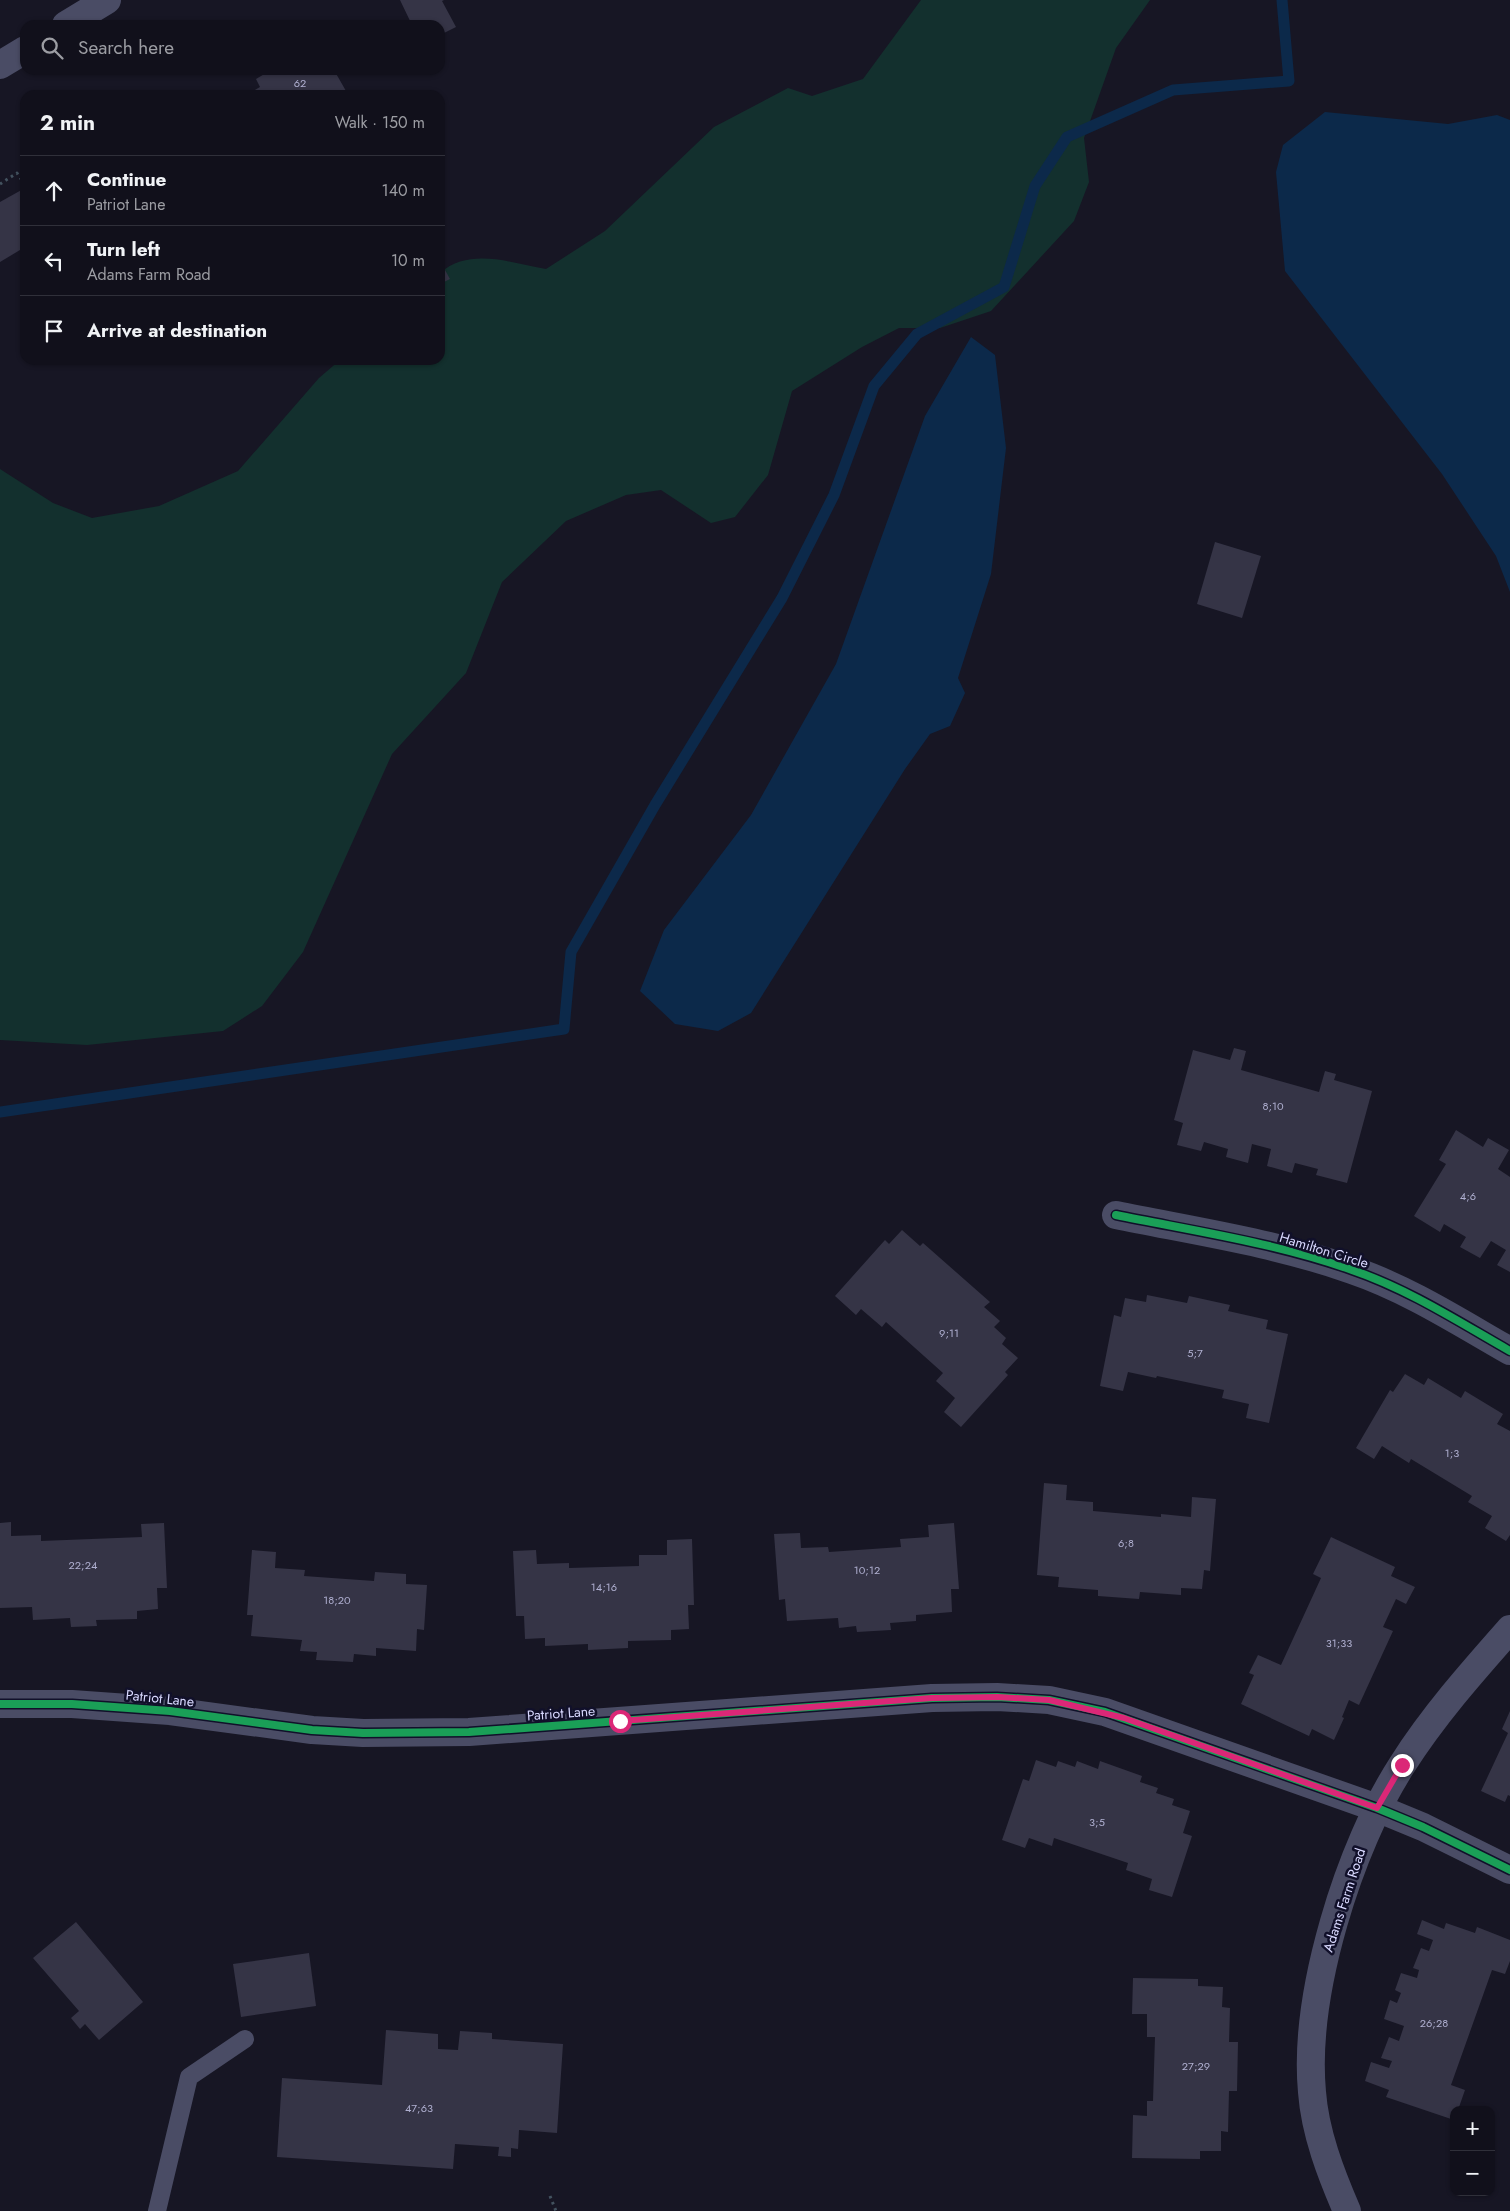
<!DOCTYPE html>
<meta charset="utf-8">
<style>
body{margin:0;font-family:Jost,sans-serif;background:#1e1e28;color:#f1f3f6}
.controls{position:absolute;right:15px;bottom:15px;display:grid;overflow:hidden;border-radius:10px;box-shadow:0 1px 4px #0004}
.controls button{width:45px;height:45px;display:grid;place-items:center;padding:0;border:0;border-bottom:1px solid #30303a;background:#11101b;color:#f1f3f6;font:25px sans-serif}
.stop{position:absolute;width:15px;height:15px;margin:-11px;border:4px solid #db2777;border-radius:50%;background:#fff}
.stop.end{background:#db2777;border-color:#fff;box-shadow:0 1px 5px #0008}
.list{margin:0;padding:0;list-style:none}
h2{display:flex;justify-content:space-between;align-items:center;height:65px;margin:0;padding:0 20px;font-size:21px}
h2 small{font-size:16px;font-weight:400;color:#9c9da3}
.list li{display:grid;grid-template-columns:32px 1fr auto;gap:15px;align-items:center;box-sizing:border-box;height:70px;padding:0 20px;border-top:1px solid #30303a}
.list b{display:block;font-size:19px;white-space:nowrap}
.list p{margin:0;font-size:16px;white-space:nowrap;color:#9c9da3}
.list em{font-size:16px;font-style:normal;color:#9c9da3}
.icon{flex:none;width:28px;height:28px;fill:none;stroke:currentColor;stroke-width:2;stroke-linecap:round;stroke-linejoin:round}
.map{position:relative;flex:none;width:1510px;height:2211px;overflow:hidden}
.search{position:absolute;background:#11101b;box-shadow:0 1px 4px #0004;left:20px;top:20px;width:425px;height:55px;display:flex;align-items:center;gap:12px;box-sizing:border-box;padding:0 18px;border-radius:15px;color:#9c9da3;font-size:19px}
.panel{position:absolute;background:#11101b;box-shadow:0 1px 4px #0004;left:20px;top:90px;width:425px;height:275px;border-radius:15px}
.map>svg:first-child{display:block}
.green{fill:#13302e}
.water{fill:#0c294a}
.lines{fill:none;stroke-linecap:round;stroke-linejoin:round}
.stream{stroke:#0c294a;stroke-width:11}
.building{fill:#353446}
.path{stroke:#43525f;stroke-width:3;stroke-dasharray:2.5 4;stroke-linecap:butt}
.lane{stroke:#4a4c65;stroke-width:18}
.street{stroke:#4a4c65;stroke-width:28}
.cycleway-casing{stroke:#11102a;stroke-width:11}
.cycleway{stroke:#1a9f57;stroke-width:8}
.route{stroke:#db2777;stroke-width:6}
.labels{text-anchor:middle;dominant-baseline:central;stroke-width:5;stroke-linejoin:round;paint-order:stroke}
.number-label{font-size:11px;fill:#b0b0d1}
.street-label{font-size:14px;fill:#d9d9ff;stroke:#11102a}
</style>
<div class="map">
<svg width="1510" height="2211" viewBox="0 0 1510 2211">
<rect width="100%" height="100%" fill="#171624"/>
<path class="green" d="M921,0h229l-34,48 -32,90 5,44 -15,39 -83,90 -51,17h-41l-37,19 -70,44 -24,84 -33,42 -24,6 -50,-33 -35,5 -60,26 -64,61 -36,91 -74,81 -89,198 -41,54 -39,25 -136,14 -87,-5v-571l53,34 39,15 67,-12 79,-35 81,-93 21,-18h100v-87c30,-26 71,-10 106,-4l59,-38 109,-104 74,-39 24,8 51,-17z"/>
<g class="water">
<polygon points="1325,112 1448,124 1497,115 1510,120 1510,592 1496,556 1442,474 1285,271 1276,172 1283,145"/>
<polygon points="971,337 995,355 1006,448 991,574 958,678 965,693 950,726 930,734 905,769 751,1013 718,1031 675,1024 640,991 664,930 751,815 836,664 925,416"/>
</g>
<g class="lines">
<polyline class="stream" points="0,1112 564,1029 571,952 655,805 782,598 834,495 874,386 917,334 1004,287 1035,186 1067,137 1173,90 1289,81 1282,0"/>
</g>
<g class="building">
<polygon points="400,0 444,0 442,1 456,27 440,35 440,25 412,25"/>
<polygon points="271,70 334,70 346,91 338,95 246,95 260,87 256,79"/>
<polygon points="25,188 25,247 0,262 0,202"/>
<polygon points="440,261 450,279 440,284"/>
<polygon points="1215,542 1261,556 1242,618 1197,604"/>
<polygon points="1234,1048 1246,1051 1241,1070 1319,1092 1325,1071 1336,1074 1334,1080 1372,1091 1347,1183 1316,1175 1318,1169 1295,1163 1292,1173 1267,1166 1271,1149 1252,1144 1248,1163 1226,1157 1228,1149 1204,1142 1201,1151 1177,1145 1183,1123 1174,1120 1193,1050 1230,1060"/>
<polygon points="1456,1130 1483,1147 1488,1138 1509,1150 1498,1169 1510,1177 1510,1272 1497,1265 1506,1250 1491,1241 1480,1258 1460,1247 1466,1237 1444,1224 1440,1232 1414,1216 1446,1164 1439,1160"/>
<polygon points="902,1230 920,1246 923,1243 990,1302 984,1307 1000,1321 994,1327 1006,1338 1002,1344 1018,1358 1005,1372 1008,1375 961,1427 944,1412 955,1398 936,1381 943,1373 886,1322 882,1327 861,1309 856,1315 835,1296 885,1240 889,1244"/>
<polygon points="1147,1295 1187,1303 1189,1296 1230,1305 1228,1311 1268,1320 1266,1329 1288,1334 1269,1423 1246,1418 1249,1404 1222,1398 1224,1390 1157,1376 1156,1378 1128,1372 1123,1391 1100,1386 1114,1315 1121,1317 1125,1298 1146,1302"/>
<polygon points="1405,1374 1424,1385 1428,1378 1461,1398 1465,1391 1503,1414 1497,1424 1510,1431 1510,1535 1506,1541 1485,1528 1492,1516 1468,1502 1472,1496 1411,1459 1409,1463 1382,1446 1374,1459 1356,1448 1390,1390 1393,1392"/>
<polygon points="1044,1483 1067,1485 1066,1500 1093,1502 1093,1511 1161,1517 1161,1514 1191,1517 1192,1497 1216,1499 1210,1571 1204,1570 1202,1589 1181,1588 1181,1595 1140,1592 1139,1599 1098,1596 1098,1590 1058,1587 1059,1577 1037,1575"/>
<polygon points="11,1522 11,1536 41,1535 41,1541 142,1537 141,1524 164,1523 167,1588 157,1588 158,1609 137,1611 137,1619 96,1620 97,1626 71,1627 70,1618 33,1620 32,1607 0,1608 0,1523"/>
<polygon points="954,1523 959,1589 951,1589 952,1612 916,1615 916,1621 890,1623 891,1630 857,1632 856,1626 839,1628 838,1618 787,1621 785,1599 779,1600 774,1534 800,1533 801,1548 828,1547 829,1552 901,1547 900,1539 929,1537 928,1525"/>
<polygon points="1331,1537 1395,1567 1391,1576 1415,1587 1406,1604 1396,1599 1383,1627 1393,1631 1359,1705 1349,1700 1342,1717 1344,1718 1334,1740 1312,1729 1309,1736 1241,1704 1254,1675 1249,1673 1258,1655 1281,1665 1321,1578 1313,1574"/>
<polygon points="692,1539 694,1605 688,1605 689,1629 671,1630 671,1640 628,1641 628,1648 588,1650 588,1644 545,1646 545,1638 525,1639 524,1616 516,1616 513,1551 536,1550 537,1564 569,1563 569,1568 639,1566 639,1555 667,1555 667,1540"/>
<polygon points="252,1550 276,1552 275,1568 305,1570 304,1576 374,1581 375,1572 406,1574 406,1584 427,1585 424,1630 417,1629 416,1651 376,1648 376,1656 354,1654 353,1662 316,1660 317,1652 300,1651 302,1640 251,1636 253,1615 247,1615"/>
<polygon points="1510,1711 1510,1796 1508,1795 1505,1802 1481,1791 1508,1733 1502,1729"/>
<polygon points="1036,1760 1056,1767 1058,1761 1075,1767 1077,1761 1098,1769 1100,1761 1142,1776 1140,1782 1158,1788 1156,1793 1174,1799 1172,1805 1190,1811 1183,1833 1192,1836 1172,1897 1149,1890 1152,1879 1126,1870 1128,1863 1054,1838 1052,1846 1029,1838 1025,1848 1002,1840 1023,1779 1029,1781"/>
<polygon points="1422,1920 1444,1929 1446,1923 1475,1933 1477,1927 1510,1940 1510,1961 1505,1974 1492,1970 1451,2085 1465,2090 1458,2110 1454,2110 1454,2120 1386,2097 1389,2090 1365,2081 1371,2062 1389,2068 1392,2061 1381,2058 1389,2037 1399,2041 1404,2026 1384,2019 1390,2000 1397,2003 1401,1993 1395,1990 1401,1973 1417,1978 1419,1970 1413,1968 1421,1948 1429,1951 1433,1940 1417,1934"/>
<polygon points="76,1922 143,2002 99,2040 85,2024 80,2029 71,2018 79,2011 33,1958"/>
<polygon points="309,1953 316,2006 241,2017 233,1964"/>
<polygon points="1133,1978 1198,1979 1198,1986 1223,1987 1222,2007 1230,2008 1229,2042 1238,2042 1237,2091 1229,2091 1228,2132 1221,2131 1221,2151 1200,2151 1200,2159 1132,2158 1133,2115 1147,2116 1147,2101 1153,2101 1155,2037 1147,2037 1147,2014 1132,2014"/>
<polygon points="386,2030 438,2034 438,2049 458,2050 460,2031 492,2033 492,2039 563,2044 557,2133 519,2130 518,2149 511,2148 511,2157 498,2156 499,2147 455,2144 453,2169 277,2157 282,2078 382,2085"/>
</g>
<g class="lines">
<g class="path">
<polyline points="220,72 223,70"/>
<polyline points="0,184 17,173 25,185"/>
<polyline points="550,2196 556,2211"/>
</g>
<polyline class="lane" points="157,2211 189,2077 245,2039"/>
<g class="street">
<polyline points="66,25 107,0"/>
<polyline points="0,65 25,50"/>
<path d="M1116,1215c78,16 160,28 236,55 56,19 107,52 158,81"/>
<polyline points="0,1704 72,1704 170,1711 312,1730 363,1733 469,1732 932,1698 997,1697 1049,1700 1105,1712 1377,1808 1423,1827 1510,1870"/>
<path d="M1347,2211c-16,-37 -32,-78 -35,-119 -9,-98 37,-245 90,-327 31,-49 70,-93 108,-136"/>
</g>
<g class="cycleway-casing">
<g id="cycleway">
<path d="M1116,1215c78,16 160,28 236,55 56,19 107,52 158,81"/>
<polyline points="0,1704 72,1704 170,1711 312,1730 363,1733 469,1732 932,1698 997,1697 1049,1700 1105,1712 1377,1808 1423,1827 1510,1870"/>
</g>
</g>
<use href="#cycleway" class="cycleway"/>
</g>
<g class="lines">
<polyline class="route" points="620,1721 932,1698 998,1697 1049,1700 1124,1718 1377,1808 1402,1765"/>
</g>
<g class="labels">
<g class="number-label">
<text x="300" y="83">62</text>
<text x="1273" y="1106">8;10</text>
<text x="1468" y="1196">4;6</text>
<text x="949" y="1333">9;11</text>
<text x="1195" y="1353">5;7</text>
<text x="1452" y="1453">1;3</text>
<text x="1126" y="1543">6;8</text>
<text x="83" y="1565">22;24</text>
<text x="867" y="1570">10;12</text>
<text x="604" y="1587">14;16</text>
<text x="337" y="1600">18;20</text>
<text x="1339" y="1643">31;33</text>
<text x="1097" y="1822">3;5</text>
<text x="1434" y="2023">26;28</text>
<text x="1196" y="2066">27;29</text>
<text x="419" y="2108">47;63</text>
</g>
<g class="street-label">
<text transform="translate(1324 1250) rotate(17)">Hamilton Circle</text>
<text transform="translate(160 1698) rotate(6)">Patriot Lane</text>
<text transform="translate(561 1713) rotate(-4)">Patriot Lane</text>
<text transform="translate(1344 1900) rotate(-72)">Adams Farm Road</text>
</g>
</g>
</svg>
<div class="controls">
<button>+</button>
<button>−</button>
</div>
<div class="stop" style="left:620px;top:1721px"></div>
<div class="stop end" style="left:1402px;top:1765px"></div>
<div class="search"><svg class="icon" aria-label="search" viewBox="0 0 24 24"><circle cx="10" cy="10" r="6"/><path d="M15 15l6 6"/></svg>Search here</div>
<section class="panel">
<h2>2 min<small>Walk · 150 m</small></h2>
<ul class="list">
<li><svg class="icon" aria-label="ahead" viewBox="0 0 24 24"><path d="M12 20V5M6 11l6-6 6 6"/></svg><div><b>Continue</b><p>Patriot Lane</p></div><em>140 m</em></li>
<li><svg class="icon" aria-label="left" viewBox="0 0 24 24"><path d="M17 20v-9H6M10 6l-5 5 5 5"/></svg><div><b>Turn left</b><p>Adams Farm Road</p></div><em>10 m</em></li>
<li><svg class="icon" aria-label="arrive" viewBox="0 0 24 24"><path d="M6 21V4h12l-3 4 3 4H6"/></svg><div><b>Arrive at destination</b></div></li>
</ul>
</section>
</div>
